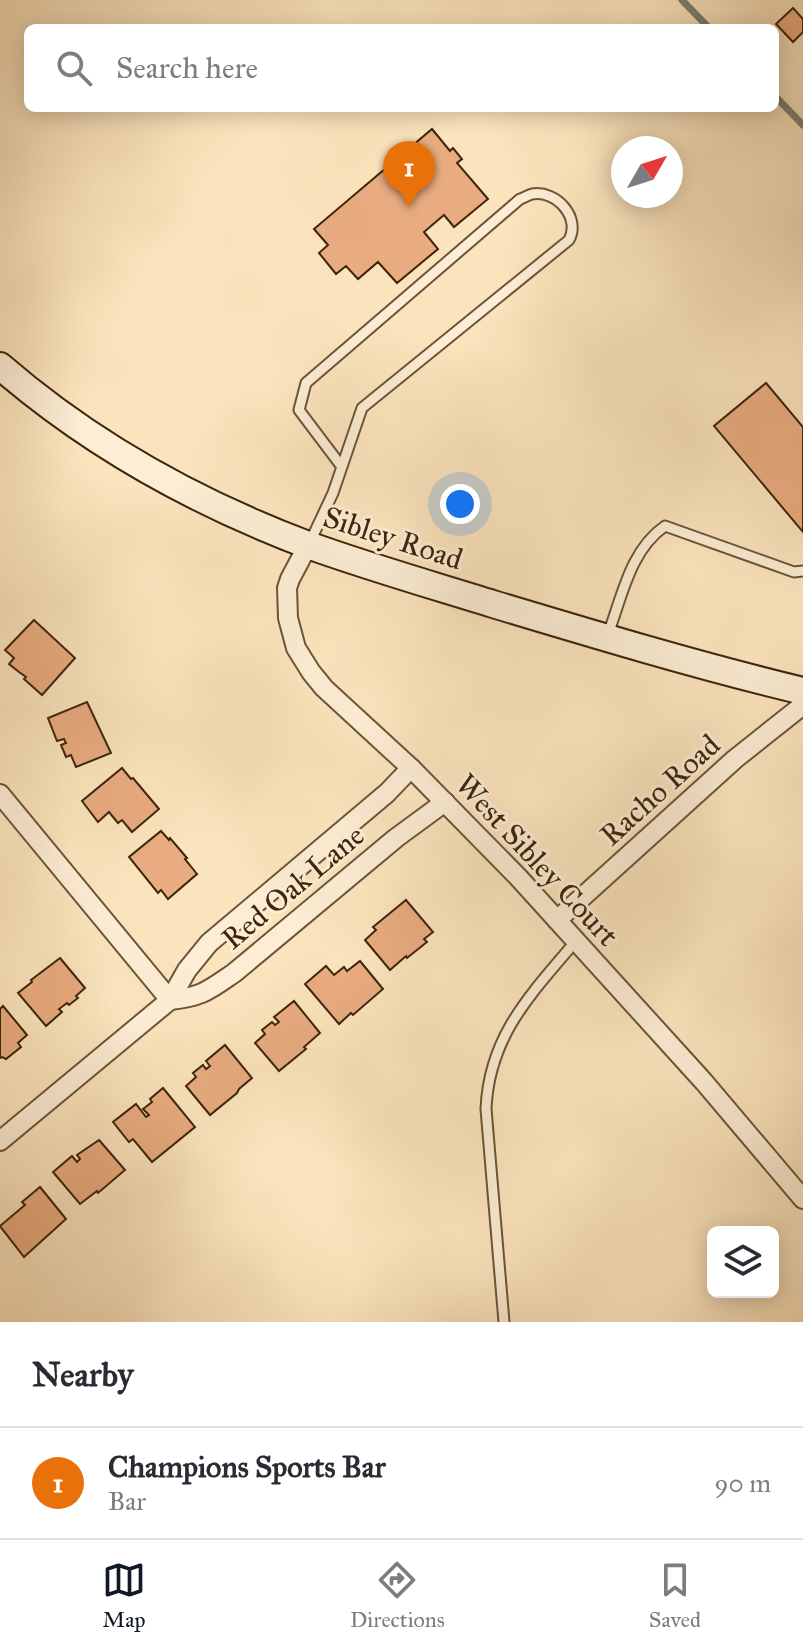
<!DOCTYPE html>
<style>
body{margin:0;font-family:"IM FELL Great Primer",serif;background:#f2f2f3;color:#2b2b33}
.controls{position:absolute;right:24px;bottom:24px;display:grid;overflow:hidden;border-radius:12px;box-shadow:0 4px 20px #0003}
.controls button{width:72px;height:72px;display:grid;place-items:center;padding:0;border:0;border-bottom:2px solid #e1e1e2;background:#fff;color:#2b2b33;font:40px sans-serif}
.compass{position:absolute;left:611px;top:136px;width:72px;height:72px;border-radius:50%;background:#fff;box-shadow:0 4px 20px #0003;rotate:51deg}
.you{position:absolute;left:460px;top:504px;width:28px;height:28px;margin:-20px;border:6px solid #fff;border-radius:50%;background:#1a73e8;box-shadow:0 0 0 12px #1a73e833}
.badge{display:grid;place-items:center;width:52px;height:52px;border-radius:50%;background:#111827;color:#fff;font-size:26px;font-weight:700}
.pin{position:absolute;translate:-50% -66px;filter:drop-shadow(0 2px 4px #0008)}
.pin::after{content:'';position:absolute;top:42px;width:28px;height:24px;background:inherit;clip-path:polygon(0 0,100% 0,50% 100%)}
.list{margin:0;padding:0;list-style:none}
h2{display:flex;justify-content:space-between;align-items:center;height:104px;margin:0;padding:0 32px;font-size:34px}
h2 small{font-size:26px;font-weight:400;color:#7c7c81}
.list li{display:grid;grid-template-columns:52px 1fr auto;gap:24px;align-items:center;box-sizing:border-box;height:112px;padding:0 32px;border-top:2px solid #e1e1e2}
.list b{display:block;font-size:30px;white-space:nowrap}
.list p{margin:0;font-size:26px;white-space:nowrap;color:#7c7c81}
.list em{font-size:26px;font-style:normal;color:#7c7c81}
.icon{flex:none;width:44px;height:44px;fill:none;stroke:currentColor;stroke-width:2;stroke-linecap:round;stroke-linejoin:round}
.map{position:relative;flex:none;width:803px;height:1322px;overflow:hidden}
.search{position:absolute;background:#fff;box-shadow:0 4px 20px #0003;left:24px;right:24px;top:24px;height:88px;display:flex;align-items:center;gap:20px;box-sizing:border-box;padding:0 28px;border-radius:12px;color:#7c7c81;font-size:30px}
.sheet{height:216px;background:#fff}
nav{display:flex;justify-content:space-around;align-items:center;box-sizing:border-box;height:112px;border-top:2px solid #e1e1e2;background:#fff;font-size:22px;color:#7c7c81}
nav a{display:grid;justify-items:center;gap:4px}
nav .on{color:#111827}
.map>svg:first-child{display:block}
.lines{fill:none;stroke-linecap:round;stroke-linejoin:round}
.stream{stroke:#7c7f76;stroke-width:7}
.building{fill:#e9ac80;stroke:#3d240b;stroke-width:2}
.lane-casing{stroke:#6c5438;stroke-width:13}
.street-casing{stroke:#6c5438;stroke-width:22}
.secondary-casing{stroke:#3d240b;stroke-width:30}
.lane{stroke:#fcedd4;stroke-width:9}
.street{stroke:#fcedd4;stroke-width:18}
.secondary{stroke:#fcedd4;stroke-width:26}
.labels{text-anchor:middle;dominant-baseline:central;stroke-width:6;stroke-linejoin:round;paint-order:stroke}
.street-label{font-size:30px;fill:#3d240b;stroke:#fcedd4}
</style>
<div class="map">
<svg width="803" height="1322" viewBox="0 0 803 1322">
<rect width="100%" height="100%" fill="#fbe4bd"/>
<filter id="stains"><feTurbulence type="fractalNoise" baseFrequency=".0025" numOctaves="4"/><feColorMatrix values="0 0 0 0 .2 0 0 0 0 .09 0 0 0 0 .02 0 0 0 .5 -.17"/></filter>
<radialGradient id="worn" r=".72"><stop offset=".6" stop-color="#630" stop-opacity="0"/><stop offset="1" stop-color="#630" stop-opacity=".3"/></radialGradient>
<g class="lines">
<g class="stream">
<polyline points="682,0 709,28"/>
<polyline points="775,96 803,125"/>
</g>
</g>
<g class="building">
<polygon points="793,8 803,19 803,32 793,42 776,24"/>
<polygon points="432,129 450,151 453,148 462,159 457,163 488,199 454,227 444,215 424,232 438,249 397,283 378,262 358,279 346,266 336,274 319,253 328,245 314,229"/>
<polygon points="766,383 803,427 803,532 714,426"/>
<polygon points="34,620 75,658 42,695 24,679 26,677 19,672 9,664 14,658 5,650"/>
<polygon points="87,702 111,753 76,767 71,755 66,757 61,745 66,743 64,739 57,741 48,718"/>
<polygon points="122,768 131,779 133,778 159,809 132,832 122,820 118,823 109,812 98,822 82,801"/>
<polygon points="161,831 169,840 170,838 187,858 185,859 197,874 168,899 161,890 158,893 129,857"/>
<polygon points="406,900 433,932 424,939 427,942 407,958 406,956 390,970 365,940 376,930 373,927"/>
<polygon points="60,958 85,988 76,996 78,998 69,1005 67,1003 59,1009 62,1012 46,1026 18,993 32,982 31,980"/>
<polygon points="360,961 383,989 353,1015 351,1013 339,1024 305,984 326,966 334,975 344,967 347,971"/>
<polygon points="294,1001 320,1033 304,1047 306,1049 279,1071 255,1043 265,1034 262,1030 272,1022 275,1025 279,1022 274,1017"/>
<polygon points="3,1006 27,1035 18,1043 21,1047 6,1059 2,1057 0,1058 0,1009"/>
<polygon points="225,1045 252,1078 239,1089 237,1093 210,1115 186,1086 196,1077 193,1073 203,1065 206,1069 210,1066 206,1061"/>
<polygon points="163,1088 195,1127 152,1162 133,1139 129,1142 113,1122 136,1104 146,1117 149,1115 143,1109 152,1102 150,1099"/>
<polygon points="99,1140 125,1170 98,1193 97,1191 80,1204 53,1172 72,1156 77,1162 80,1159 77,1155"/>
<polygon points="40,1187 66,1219 24,1257 0,1226 25,1205 22,1202"/>
</g>
<g class="lines">
<g class="lane-casing">
<g id="lane">
<path d="M310,542l23,-49 29,-85 207,-168c12,-22 -12,-50 -37,-46 -4,1 -8,4 -12,5l-214,184 -7,27 43,57"/>
<path d="M608,634c14,-37 22,-84 57,-108l129,46 9,-1"/>
<path d="M504,1322l-18,-213c3,-73 45,-115 89,-167"/>
</g>
</g>
<g class="street-casing">
<g id="street">
<polyline points="308,545 290,579 287,588 288,618 296,648 311,672 324,688 411,768 518,877 704,1082 803,1199"/>
<polyline points="0,794 170,1000"/>
<polyline points="557,920 735,759 803,705"/>
<path d="M170,1000c32,-3 39,-10 64,-27l162,-135 49,-36"/>
<polyline points="0,1141 170,1000 187,970 209,943 387,793 411,768"/>
</g>
</g>
<g class="secondary-casing">
<path id="secondary" d="M0,366c90,78 197,137 308,179 61,22 124,40 185,59 103,31 206,62 310,87"/>
</g>
<use href="#lane" class="lane"/>
<use href="#street" class="street"/>
<use href="#secondary" class="secondary"/>
</g>
<g class="labels">
<g class="street-label">
<text transform="translate(393 538) rotate(18)">Sibley Road</text>
<text transform="translate(660 790) rotate(-42)">Racho Road</text>
<text transform="translate(537 860) rotate(47)">West Sibley Court</text>
<text transform="translate(293 887) rotate(-40)">Red Oak Lane</text>
</g>
</g>
<rect width="100%" height="100%" filter="url(#stains)"/>
<rect width="100%" height="100%" fill="url(#worn)"/>
</svg>
<div class="controls">
<button><svg class="icon" aria-label="layers" viewBox="0 0 24 24"><path d="M12 4l9 5-9 5-9-5zM3 14l9 5 9-5"/></svg></button>
</div>
<svg class="compass" viewBox="-18 -18 36 36"><path d="M0-13l5 13h-10z" fill="#e53935"/><path d="M0 13l5-13h-10z" fill="#7c7c81"/></svg>
<div class="you"></div>
<div class="pin badge" style="left:409px;top:207px;background:#e8710a">1</div>
<div class="search"><svg class="icon" aria-label="search" viewBox="0 0 24 24"><circle cx="10" cy="10" r="6"/><path d="M15 15l6 6"/></svg>Search here</div>
</div>
<section class="sheet">
<h2>Nearby<small></small></h2>
<ul class="list">
<li><span class="badge" style="background:#e8710a">1</span><div><b>Champions Sports Bar</b><p>Bar</p></div><em>90 m</em></li>
</ul>
</section>
<nav>
<a class="on"><svg class="icon" aria-label="map" viewBox="0 0 24 24"><path d="M3 6l6-2 6 2 6-2v14l-6 2-6-2-6 2zM9 4v14M15 6v14"/></svg>Map</a>
<a><svg class="icon" aria-label="directions" viewBox="0 0 24 24"><path d="M12 3l9 9-9 9-9-9zM9 14v-3h6M13 9l2 2-2 2"/></svg>Directions</a>
<a><svg class="icon" aria-label="saved" viewBox="0 0 24 24"><path d="M7 4h10v16l-5-4-5 4z"/></svg>Saved</a>
</nav>
